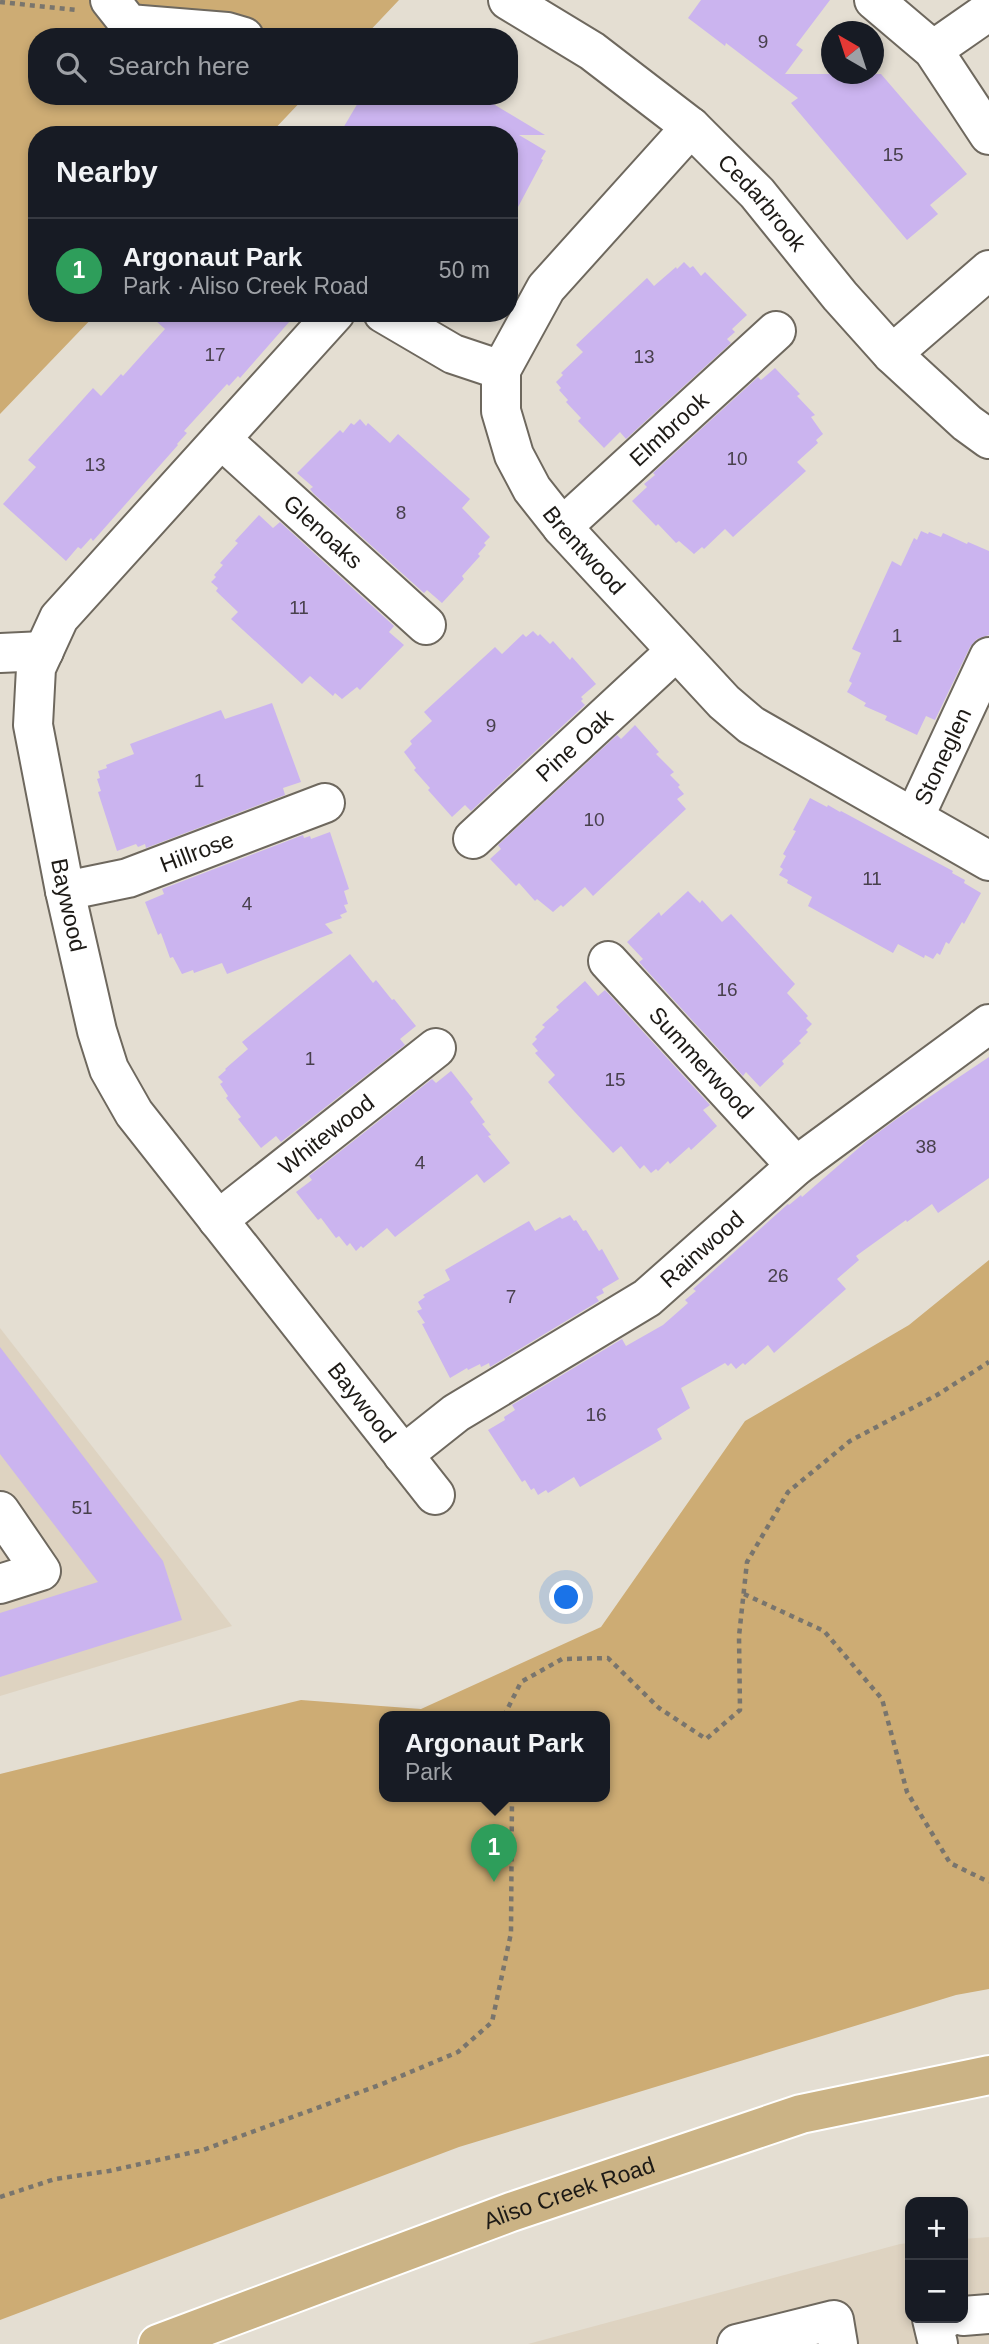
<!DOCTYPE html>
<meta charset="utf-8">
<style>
body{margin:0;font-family:Helvetica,sans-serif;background:#242831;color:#f1f3f6}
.controls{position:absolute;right:21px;bottom:21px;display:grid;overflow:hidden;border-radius:14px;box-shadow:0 4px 10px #0003}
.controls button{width:63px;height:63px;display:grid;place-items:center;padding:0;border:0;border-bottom:2px solid #363941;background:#171b24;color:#f1f3f6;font:35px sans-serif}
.compass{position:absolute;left:821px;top:21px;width:63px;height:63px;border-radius:50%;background:#171b24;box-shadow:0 4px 10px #0003;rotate:321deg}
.you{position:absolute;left:567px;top:1598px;width:24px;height:24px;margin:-18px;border:5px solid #fff;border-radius:50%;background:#1a73e8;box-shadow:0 0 0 10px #1a73e833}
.badge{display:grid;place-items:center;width:46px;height:46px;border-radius:50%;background:#1a73e8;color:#fff;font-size:23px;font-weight:700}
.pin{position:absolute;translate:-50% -58px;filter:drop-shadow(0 2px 4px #0008)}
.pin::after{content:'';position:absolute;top:37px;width:24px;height:21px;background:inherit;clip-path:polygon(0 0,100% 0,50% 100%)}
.popup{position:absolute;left:379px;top:1711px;width:231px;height:91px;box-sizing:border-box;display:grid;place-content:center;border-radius:14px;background:#171b24;filter:drop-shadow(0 2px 5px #0005);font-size:23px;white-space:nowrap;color:#9ea1a6}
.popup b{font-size:26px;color:#f1f3f6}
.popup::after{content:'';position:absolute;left:50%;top:100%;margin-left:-14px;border:14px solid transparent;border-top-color:#171b24}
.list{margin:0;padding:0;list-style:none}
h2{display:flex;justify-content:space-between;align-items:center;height:91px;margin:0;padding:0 28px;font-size:30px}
h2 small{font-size:23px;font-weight:400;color:#9ea1a6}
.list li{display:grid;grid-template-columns:46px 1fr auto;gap:21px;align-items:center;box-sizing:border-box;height:105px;padding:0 28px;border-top:2px solid #363941}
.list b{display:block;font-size:26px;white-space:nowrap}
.list p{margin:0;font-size:23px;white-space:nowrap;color:#9ea1a6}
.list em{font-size:23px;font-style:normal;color:#9ea1a6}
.icon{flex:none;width:38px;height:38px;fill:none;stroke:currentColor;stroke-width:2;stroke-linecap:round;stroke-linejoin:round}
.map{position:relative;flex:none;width:989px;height:2344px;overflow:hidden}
.search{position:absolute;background:#171b24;box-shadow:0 4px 10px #0003;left:28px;top:28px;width:490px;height:77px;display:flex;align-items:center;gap:18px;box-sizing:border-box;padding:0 24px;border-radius:28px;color:#9ea1a6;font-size:26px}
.panel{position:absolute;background:#171b24;box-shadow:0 4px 10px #0003;left:28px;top:126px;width:490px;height:196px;border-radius:28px}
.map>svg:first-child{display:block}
.built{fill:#ded3c1}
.green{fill:#cdac74;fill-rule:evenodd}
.building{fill:#cbb4ef}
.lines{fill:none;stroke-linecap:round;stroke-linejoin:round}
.minor-casing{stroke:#6e685e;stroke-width:42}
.major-casing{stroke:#fff;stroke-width:42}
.path{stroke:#79756d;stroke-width:4.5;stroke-dasharray:5 5;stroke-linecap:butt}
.minor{stroke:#fff;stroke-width:38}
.major{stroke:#cbb385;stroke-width:38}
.labels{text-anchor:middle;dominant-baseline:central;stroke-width:5;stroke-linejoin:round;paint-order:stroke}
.number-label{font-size:19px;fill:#48404c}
.street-label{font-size:23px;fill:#1d1a16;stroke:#fff}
</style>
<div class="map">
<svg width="989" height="2344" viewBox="0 0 989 2344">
<rect width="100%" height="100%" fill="#e4ded2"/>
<g class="built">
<polygon points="0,1328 232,1626 0,1696"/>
<polygon points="989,2237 989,2344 528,2344 900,2244 910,2243 910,2318 963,2318 963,2239"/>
</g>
<g class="green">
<polygon points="0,0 399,0 364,37 37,37 37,96 306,96 269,135 37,135 37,313 97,313 0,414"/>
<path d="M989,1260v729l-33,6 -497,152 -459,173v-546l301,-74 120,9 180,-82 144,-206 164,-96zM384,1716h220v80h-220z"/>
</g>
<g class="building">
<polygon points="701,0 830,0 796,45 803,50 785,74 881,74 967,174 930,205 938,214 907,240 791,103 798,98 726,43 725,46 688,18"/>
<polygon points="362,96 480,96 545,135 519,135 546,151 541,159 543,160 509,224 509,135 339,135"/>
<polygon points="684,262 690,268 693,266 701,276 705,272 747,315 732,329 735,332 727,339 731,343 626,439 620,432 604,448 578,421 581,418 566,402 568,400 559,390 561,388 556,382 563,375 561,373 583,352 576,345 615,308 647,278 654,286 676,267 677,269"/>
<polygon points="147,313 297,313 240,378 238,376 229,386 227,384 184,431 187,433 177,444 178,445 93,541 91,538 81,549 78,547 66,561 3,504 36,467 28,460 93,388 101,396 121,374 123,376 165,329"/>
<polygon points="775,368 800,394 797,396 815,415 811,417 823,434 816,440 818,443 797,462 806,471 733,537 725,529 704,549 702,547 694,554 679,541 676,543 658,524 656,526 632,501 647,487 644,484 655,475 653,473 758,377 761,380"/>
<polygon points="360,419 366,426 368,423 390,443 398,434 470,499 462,508 490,537 484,543 486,545 478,554 480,556 462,576 464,579 442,603 427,590 424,593 314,494 310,489 313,487 297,473 340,430 343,433 351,423 354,425"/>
<polygon points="259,515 273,528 280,522 394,626 389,632 404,645 360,690 357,687 342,699 335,693 333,696 310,676 302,684 231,619 238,612 216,591 218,588 211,582 216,577 214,575 223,565 220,563 238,543 235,541"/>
<polygon points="921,531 928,534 929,532 941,537 943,533 967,544 968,542 989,551 989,635 977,639 970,647 935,720 926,716 917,735 885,720 887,716 864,706 866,703 847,692 852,683 849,681 861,653 852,649 892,561 901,566 914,538 917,540"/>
<polygon points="533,631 538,636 540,634 550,644 553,641 570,660 572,657 596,684 581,697 583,699 581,701 585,705 471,811 465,805 452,817 428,790 430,788 414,770 416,768 404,752 412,744 410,741 432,721 424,712 495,647 502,654 523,634 526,637"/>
<polygon points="272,703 301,782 283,788 285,795 146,848 145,844 138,847 136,844 117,851 98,792 101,791 97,779 100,778 98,771 107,768 106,765 134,754 130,744 221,710 225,719"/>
<polygon points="635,725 659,752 656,754 674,772 670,775 680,785 678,787 684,794 677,799 686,809 593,896 585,887 563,907 561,905 553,912 537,899 535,901 519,883 516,886 490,859 501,849 498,845 617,735 621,739"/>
<polygon points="810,798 827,807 828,805 840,812 841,811 904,845 953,871 952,873 965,880 964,883 981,893 964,924 962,922 949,944 946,942 940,955 937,953 933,959 925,955 924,958 898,944 893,953 808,906 812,897 787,883 788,880 779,875 783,869 780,867 786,856 783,854 796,831 793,830"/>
<polygon points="330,832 349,889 344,891 348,904 344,905 347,912 340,915 342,918 325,924 333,933 227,974 222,963 194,973 193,970 182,974 173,957 170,958 161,933 158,935 145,902 164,894 162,889 303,835 304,838 310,836 311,839"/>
<polygon points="688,891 700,903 702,900 722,922 731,914 795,984 787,993 808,1016 806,1018 812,1024 806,1030 808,1032 799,1041 801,1043 782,1061 784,1064 760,1087 746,1072 743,1076 639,962 643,959 627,942 659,912 661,916"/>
<polygon points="350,954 373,983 376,980 392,1000 394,999 416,1026 400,1039 405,1045 281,1142 276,1136 261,1148 238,1119 241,1117 226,1098 228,1096 220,1084 223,1082 218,1077 226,1070 225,1069 248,1049 242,1042"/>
<polygon points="585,981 598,996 605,990 710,1105 703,1110 717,1126 691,1150 689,1147 670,1164 668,1161 658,1171 656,1169 651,1173 644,1165 640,1169 621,1146 613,1153 573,1110 548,1082 555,1075 535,1053 538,1051 532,1044 537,1039 535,1037 545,1027 542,1025 559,1010 556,1007"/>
<polygon points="989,1057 989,1178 938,1213 932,1204 907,1222 906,1220 856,1256 859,1260 837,1279 846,1289 774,1353 768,1345 745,1365 743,1363 736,1369 731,1363 728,1366 725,1363 681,1388 690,1408 657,1429 662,1439 580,1487 574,1477 548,1493 546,1490 538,1495 534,1488 531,1490 525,1480 522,1482 488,1430 505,1420 504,1417 515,1410 512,1405 622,1339 626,1346 663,1325 688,1303 685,1300 696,1291 693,1289 788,1204 789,1205 801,1195 802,1197 868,1140 898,1118"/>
<polygon points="451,1071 473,1099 470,1102 485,1122 482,1124 491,1135 488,1136 510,1163 484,1183 477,1174 395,1237 387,1228 363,1248 361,1246 356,1251 350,1243 347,1246 339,1236 336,1238 321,1218 318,1220 296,1192 312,1180 309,1176 432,1079 436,1083"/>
<polygon points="570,1215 574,1221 576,1220 583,1231 586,1230 599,1251 602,1249 619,1279 602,1289 604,1293 596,1297 599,1301 490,1367 489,1363 481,1367 480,1364 468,1370 467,1368 450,1378 422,1324 425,1323 417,1311 422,1309 418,1302 425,1297 423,1295 450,1280 445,1270 529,1221 535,1231 560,1217 562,1219"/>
<polygon points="0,1347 163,1561 182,1620 0,1677 0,1613 98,1582 0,1454"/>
</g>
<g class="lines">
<g class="minor-casing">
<g id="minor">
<polyline points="110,0 129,24 227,32 244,37"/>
<path id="s1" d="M508,0l84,51 99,76 66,66 83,103 52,58 75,69 22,16"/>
<polyline points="874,0 933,50 989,135"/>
<polyline points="933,50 989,11"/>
<path id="s2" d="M691,127l-145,161 -45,82v41l13,44 18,34 30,38 162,175 27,23 238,136"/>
<path id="s3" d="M335,313l-276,305 -23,50 -3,57 32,166 32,140 12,38 25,44 301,382"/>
<polyline points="383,313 453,354 501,370"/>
<polyline points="892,354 989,270"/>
<path id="s4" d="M221,439l205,186"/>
<path id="s5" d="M562,527l214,-196"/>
<polyline points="0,653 44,651"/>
<path id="s6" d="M914,818l75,-161"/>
<path id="s7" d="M473,839l203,-188"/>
<path id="s8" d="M65,891l63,-13 197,-75"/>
<path id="s9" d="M608,961l188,205"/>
<path id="s10" d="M218,1220l218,-172"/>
<path id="s11" d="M403,1455l53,-42 191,-115 149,-132 193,-142"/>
<polyline points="0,1511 41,1571 0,1584"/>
<polyline points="963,2316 989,2314"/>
<polyline points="737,2344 834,2320 838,2344"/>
<polyline points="938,2344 932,2319 947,2318"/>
</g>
</g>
<g class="major-casing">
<g id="major">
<path id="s12" d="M158,2344l353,-132 290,-98 188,-39"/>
</g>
</g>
<g class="path">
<polyline points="0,2 76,10"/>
<polyline points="744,1594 824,1631 882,1699 907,1792 950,1863 989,1882"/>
<polyline points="504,1716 521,1682 562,1659 608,1658 659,1708 706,1739 740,1710 739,1636 747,1562 788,1492 850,1441 937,1395 989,1362"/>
<polyline points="0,2197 55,2179 109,2171 203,2150 382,2084 458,2052 492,2022 511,1933 512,1796"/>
</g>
<use href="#minor" class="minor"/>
<use href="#major" class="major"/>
</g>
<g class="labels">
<g class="number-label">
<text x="763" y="41">9</text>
<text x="893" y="154">15</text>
<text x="215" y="354">17</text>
<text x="644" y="356">13</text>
<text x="737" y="458">10</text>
<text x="95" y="464">13</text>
<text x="401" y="512">8</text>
<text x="299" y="607">11</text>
<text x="897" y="635">1</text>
<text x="491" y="725">9</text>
<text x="199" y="780">1</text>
<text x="594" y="819">10</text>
<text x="872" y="878">11</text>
<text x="247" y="903">4</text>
<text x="727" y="989">16</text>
<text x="310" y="1058">1</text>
<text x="615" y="1079">15</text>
<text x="926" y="1146">38</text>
<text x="420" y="1162">4</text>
<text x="778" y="1275">26</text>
<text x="511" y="1296">7</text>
<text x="596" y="1414">16</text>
<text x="82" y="1507">51</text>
</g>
<g class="street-label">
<text stroke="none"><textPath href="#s1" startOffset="327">Cedarbrook</textPath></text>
<text stroke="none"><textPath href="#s5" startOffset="145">Elmbrook</textPath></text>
<text stroke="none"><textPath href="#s4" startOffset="138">Glenoaks</textPath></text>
<text stroke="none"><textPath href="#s2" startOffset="516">Brentwood</textPath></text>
<text stroke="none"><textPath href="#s7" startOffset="138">Pine Oak</textPath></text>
<text stroke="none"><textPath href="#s6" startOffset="68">Stoneglen</textPath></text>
<text stroke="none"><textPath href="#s8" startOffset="138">Hillrose</textPath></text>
<text stroke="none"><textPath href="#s3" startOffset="707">Baywood</textPath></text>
<text stroke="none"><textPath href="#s9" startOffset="138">Summerwood</textPath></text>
<text stroke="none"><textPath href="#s10" startOffset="138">Whitewood</textPath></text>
<text stroke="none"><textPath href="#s11" startOffset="364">Rainwood</textPath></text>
<text stroke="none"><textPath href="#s3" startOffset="1295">Baywood</textPath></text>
<text stroke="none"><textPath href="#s12" startOffset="438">Aliso Creek Road</textPath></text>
</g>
</g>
</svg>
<div class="controls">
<button>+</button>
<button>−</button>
</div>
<svg class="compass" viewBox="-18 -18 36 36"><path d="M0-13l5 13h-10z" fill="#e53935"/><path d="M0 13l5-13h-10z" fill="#9ea1a6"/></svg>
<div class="you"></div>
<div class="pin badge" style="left:494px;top:1882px;background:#2e9e5b">1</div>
<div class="popup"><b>Argonaut Park</b>Park</div>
<div class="search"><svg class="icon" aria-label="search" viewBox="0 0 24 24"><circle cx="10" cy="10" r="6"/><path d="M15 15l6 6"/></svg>Search here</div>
<section class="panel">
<h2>Nearby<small></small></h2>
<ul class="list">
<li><span class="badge" style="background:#2e9e5b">1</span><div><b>Argonaut Park</b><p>Park · Aliso Creek Road</p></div><em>50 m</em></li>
</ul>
</section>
</div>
